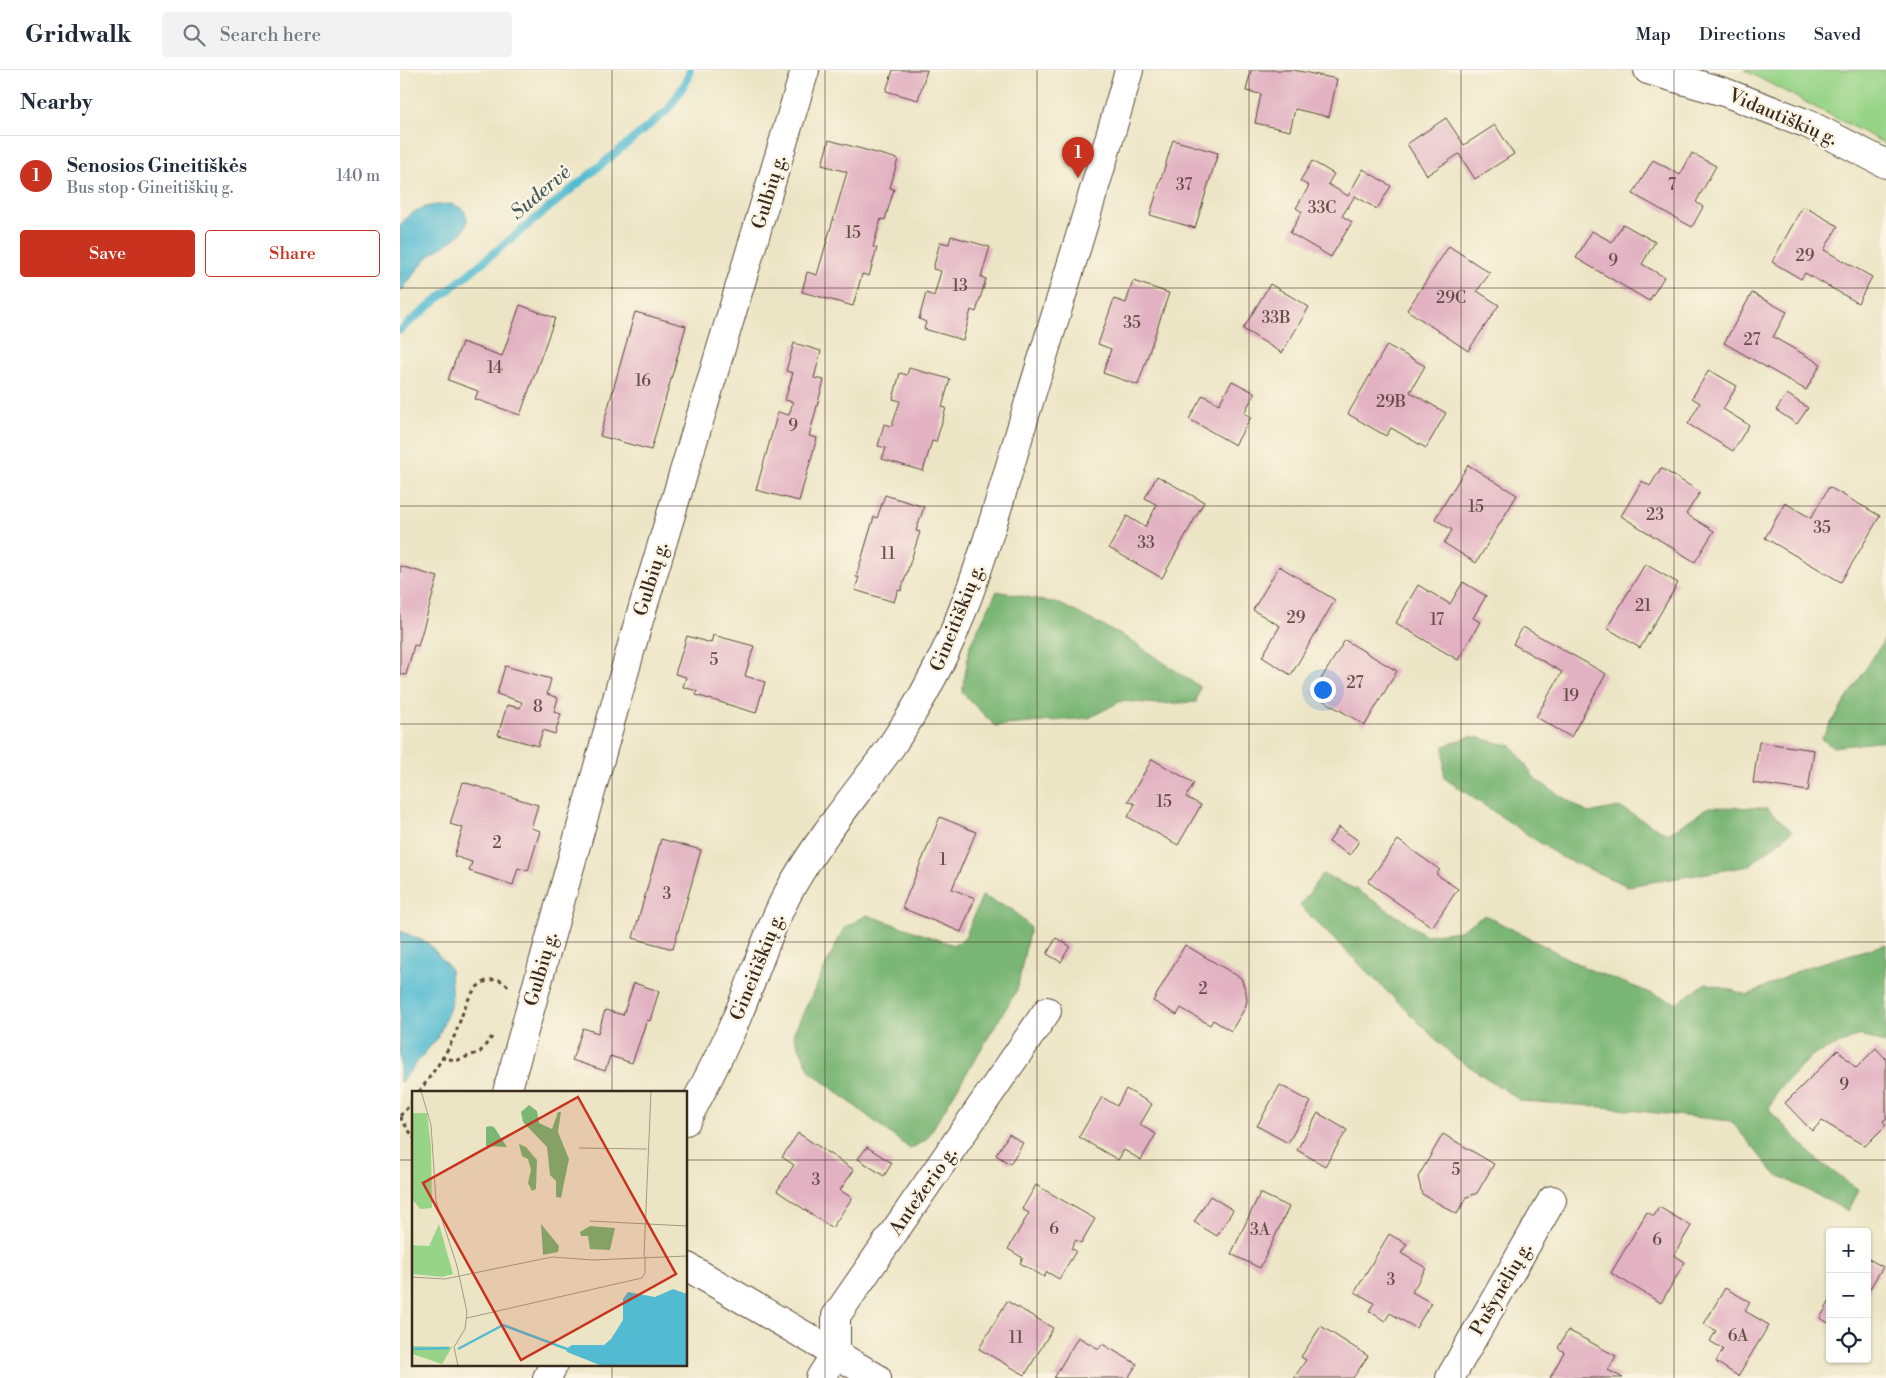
<!DOCTYPE html>
<meta charset="utf-8">
<style>
body{margin:0;font-family:"Libre Bodoni",serif;background:#f2f2f3;color:#1f2937}
.controls{position:absolute;right:15px;bottom:15px;display:grid;overflow:hidden;border-radius:5px;box-shadow:0 1px 4px #0004}
.controls button{width:45px;height:45px;display:grid;place-items:center;padding:0;border:0;border-bottom:1px solid #e0e1e3;background:#fff;color:#1f2937;font:25px sans-serif}
.you{position:absolute;left:922px;top:619px;width:18px;height:18px;margin:-12px;border:4px solid #fff;border-radius:50%;background:#1a73e8;box-shadow:0 0 0 8px #1a73e833}
.badge{display:grid;place-items:center;width:32px;height:32px;border-radius:50%;background:#c8321e;color:#fff;font-size:16px;font-weight:700}
.pin{position:absolute;translate:-50% -41px;filter:drop-shadow(0 1px 2px #0008)}
.pin::after{content:'';position:absolute;top:26px;width:18px;height:15px;background:inherit;clip-path:polygon(0 0,100% 0,50% 100%)}
.list{margin:0;padding:0;list-style:none}
h2{display:flex;justify-content:space-between;align-items:center;height:65px;margin:0;padding:0 20px;font-size:21px}
h2 small{font-size:16px;font-weight:400;color:#747a83}
.list li{display:grid;grid-template-columns:32px 1fr auto;gap:15px;align-items:center;box-sizing:border-box;height:80px;padding:0 20px;border-top:1px solid #e0e1e3}
.list b{display:block;font-size:19px;white-space:nowrap}
.list p{margin:0;font-size:16px;white-space:nowrap;color:#747a83}
.list em{font-size:16px;font-style:normal;color:#747a83}
.actions{display:flex;gap:10px;padding:15px 20px}
.actions a{flex:1;padding:11px 0;border:1px solid #c8321e;border-radius:5px;text-align:center;font-size:18px;color:#c8321e}
.actions .main{background:#c8321e;color:#fff}
.icon{flex:none;width:28px;height:28px;fill:none;stroke:currentColor;stroke-width:2;stroke-linecap:round;stroke-linejoin:round}
.map{position:relative;flex:none;width:1486px;height:1308px;overflow:hidden}
header{display:flex;align-items:center;gap:30px;box-sizing:border-box;height:70px;padding:0 25px;background:#fff;border-bottom:1px solid #e0e1e3}
header strong{font-size:24px}
nav{display:flex;gap:28px;margin-inline-start:auto;font-size:18px}
.search{width:350px;height:45px;background:#f2f2f3;display:flex;align-items:center;gap:12px;box-sizing:border-box;padding:0 18px;border-radius:5px;color:#747a83;font-size:19px}
main{display:flex}
aside{flex:1;background:#fff}
.map>svg:first-child{display:block}
.green{fill:#98d488;stroke:#6a7f53}
.forest{fill:#7ab674;stroke:#5a7049}
.water{fill:#53bbd1;stroke:#477278}
.lines{fill:none;stroke-linecap:round;stroke-linejoin:round}
.stream{stroke:#53bbd1;stroke-width:8}
.building{fill:#e2b2c3}
.minor-casing{stroke:#564637;stroke-width:30}
.path{stroke:#564637;stroke-width:3;stroke-dasharray:4 4;stroke-linecap:butt}
.minor{stroke:#fff;stroke-width:28}
.grid{fill:none;stroke:#3b2a1e;stroke-width:1;stroke-opacity:0.55}
.labels{text-anchor:middle;dominant-baseline:central;stroke-width:5;stroke-linejoin:round;paint-order:stroke}
.number-label{font-size:16px;fill:#654c47}
.street-label{font-size:19px;fill:#3b2a1e;stroke:#fcf5e5}
.water-label{font-size:20px;font-style:italic;fill:#435d5d;stroke:#fcf5e5}
.inset-river{fill:none;stroke:#53bbd1;stroke-width:2.5}
.inset-road{fill:none;stroke:#a59a82;stroke-width:1}
.view{fill:#c8321e;fill-opacity:0.15;stroke:#c8321e;stroke-width:2.5}
.inset-edge{fill:none;stroke:#3b2a1e;stroke-width:2.5}
</style>
<header>
<strong>Gridwalk</strong>
<div class="search"><svg class="icon" aria-label="search" viewBox="0 0 24 24"><circle cx="10" cy="10" r="6"/><path d="M15 15l6 6"/></svg>Search here</div>
<nav><a>Map</a><a>Directions</a><a>Saved</a></nav>
</header>
<main>
<aside>
<h2>Nearby<small></small></h2>
<ul class="list">
<li><span class="badge">1</span><div><b>Senosios Gineitiškės</b><p>Bus stop · Gineitiškių g.</p></div><em>140 m</em></li>
</ul>
<div class="actions"><a class="main">Save</a><a>Share</a></div>
</aside>
<div class="map">
<svg width="1486" height="1308" viewBox="0 0 1486 1308">
<rect width="100%" height="100%" fill="#fcf5e5"/>
<filter id="ink" filterUnits="userSpaceOnUse"><feTurbulence type="fractalNoise" baseFrequency=".02" numOctaves="2"/><feDisplacementMap in="SourceGraphic" scale="10" xChannelSelector="R" yChannelSelector="G"/><feConvolveMatrix kernelMatrix="1 2 1 2 8 2 1 2 1" color-interpolation-filters="sRGB"/></filter>
<filter id="wash" filterUnits="userSpaceOnUse"><feTurbulence type="fractalNoise" baseFrequency=".0096" numOctaves="4" result="noise"/><feDisplacementMap in="SourceGraphic" scale="20" xChannelSelector="R" yChannelSelector="G"/><feGaussianBlur stdDeviation="1.12" result="paint"/><feColorMatrix in="noise" values="0 0 0 0 0 0 0 0 0 0 0 0 0 0 0 0 0 1.4 0 .05"/><feComposite in="paint" operator="in"/></filter>
<g filter="url(#wash)">
<rect width="100%" height="100%" fill="#ece5c5"/>
<polygon class="green" points="1344,0 1486,0 1486,74"/>
<g class="forest">
<polygon points="597,521 660,534 727,568 800,617 796,632 758,634 721,631 689,648 595,656 562,623 570,575"/>
<polygon points="1486,567 1486,671 1433,677 1421,669"/>
<polygon points="1071,666 1112,676 1136,710 1188,743 1219,737 1268,764 1309,737 1367,738 1392,761 1349,796 1228,816 1161,787 1044,708 1044,676"/>
<polygon points="922,804 957,820 1026,865 1060,861 1085,845 1188,899 1277,933 1306,913 1348,925 1404,898 1486,874 1486,974 1461,965 1413,985 1376,1022 1369,1040 1415,1088 1459,1121 1448,1141 1374,1103 1331,1051 1192,1036 1121,1031 1052,985 900,836"/>
<polygon points="582,826 613,840 630,857 617,920 526,1070 510,1079 410,1001 393,964 444,858 467,845 554,875 565,868"/>
</g>
<g class="water">
<path d="M50,134c8,2 16,5 17,14 2,19 -29,29 -40,40 -10,11 -18,23 -27,35v-67c13,-19 29,-21 50,-22z"/>
<polygon points="0,861 28,873 50,898 52,932 38,967 0,1013"/>
</g>
<g class="lines">
<polyline class="stream" points="0,260 268,40 286,12 290,0"/>
</g>
<g id="blocks">
<g class="building">
<polygon points="493,0 527,0 518,30 486,21"/>
<polygon points="851,0 894,0 937,9 929,47 895,39 890,61 855,53 861,24 846,21"/>
<polygon points="1046,48 1064,75 1095,55 1114,84 1075,109 1059,84 1027,105 1007,74"/>
<polygon points="429,70 498,89 490,118 494,119 485,150 481,149 473,177 477,178 469,206 462,204 453,236 402,222 407,202 417,205 447,102 422,95"/>
<polygon points="773,70 818,83 795,158 750,145"/>
<polygon points="1292,83 1316,96 1296,132 1303,137 1292,157 1233,124 1253,90 1280,105"/>
<polygon points="912,91 934,104 928,114 948,126 963,99 991,116 977,139 955,126 942,146 952,152 931,187 890,163 902,142 896,138 909,116 900,111"/>
<polygon points="1403,136 1438,156 1424,180 1472,207 1458,233 1405,203 1401,209 1372,192"/>
<polygon points="1223,154 1255,172 1242,194 1264,207 1249,231 1176,188 1192,161 1212,172"/>
<polygon points="551,166 590,177 581,207 586,209 576,242 571,240 563,270 524,259 526,252 519,249 526,223 534,226 541,201 533,199 540,172 549,174"/>
<polygon points="1049,176 1090,203 1077,221 1099,235 1068,281 1007,240"/>
<polygon points="733,211 769,223 738,315 703,303 711,279 698,274 714,229 726,233"/>
<polygon points="870,214 909,237 882,283 843,259"/>
<polygon points="1352,223 1387,242 1373,267 1421,294 1406,320 1324,273"/>
<polygon points="120,235 155,248 120,345 75,329 78,321 48,310 62,272 102,286"/>
<polygon points="235,242 286,256 251,380 200,366"/>
<polygon points="394,273 421,281 414,308 424,310 409,366 417,368 399,431 356,420 378,342 389,345 393,332 385,330 393,303 386,301"/>
<polygon points="987,275 1025,296 1010,322 1046,343 1026,378 991,358 986,366 948,344"/>
<polygon points="509,298 550,309 542,337 546,338 536,372 532,371 523,401 482,389 486,378 478,376 484,354 492,356 500,331 493,329 500,303 507,305"/>
<polygon points="1309,300 1337,316 1323,339 1349,355 1333,381 1288,354 1300,333 1292,328"/>
<polygon points="832,311 855,323 844,343 851,347 835,375 789,349 803,325 819,334"/>
<polygon points="1387,324 1408,338 1397,354 1376,340"/>
<polygon points="1068,395 1117,425 1076,493 1044,473 1052,460 1035,449"/>
<polygon points="1261,398 1300,422 1286,444 1314,461 1295,492 1221,446 1242,411 1250,416"/>
<polygon points="757,406 804,432 762,508 709,478 727,446 745,457 757,435 745,428"/>
<polygon points="1429,417 1480,446 1441,512 1365,468 1385,433 1411,448"/>
<polygon points="485,425 524,437 516,461 520,462 501,521 498,520 494,532 455,520 459,507 456,507 474,447 477,448"/>
<polygon points="1245,494 1278,513 1240,578 1207,558"/>
<polygon points="0,496 38,507 18,576 14,575 6,605 0,604"/>
<polygon points="879,496 935,530 891,605 862,587 880,556 853,540"/>
<polygon points="1063,512 1086,526 1073,548 1080,552 1058,590 996,553 1018,515 1050,534"/>
<polygon points="1123,557 1206,604 1171,667 1136,647 1162,602 1113,574"/>
<polygon points="313,565 354,576 345,606 365,612 356,643 296,625 297,621 283,617 286,607 275,604 287,566 311,573"/>
<polygon points="945,570 997,601 965,655 912,624"/>
<polygon points="105,596 151,609 147,624 158,628 154,642 161,644 155,664 143,660 138,676 98,665 107,635 120,638 122,632 97,624"/>
<polygon points="1359,672 1414,680 1408,721 1353,713"/>
<polygon points="752,689 794,713 786,727 801,735 778,775 728,747 735,734 728,731"/>
<polygon points="63,712 138,735 131,758 140,761 128,801 118,798 113,815 69,801 72,792 54,786 63,758 50,754"/>
<polygon points="540,747 576,762 552,819 575,828 561,862 502,838"/>
<polygon points="939,757 959,771 950,785 929,772"/>
<polygon points="261,769 301,780 273,879 233,868"/>
<polygon points="998,770 1040,800 1036,804 1058,819 1032,857 968,812"/>
<polygon points="656,868 670,876 661,892 647,884"/>
<polygon points="785,875 841,908 846,922 847,930 845,938 831,961 813,950 810,955 781,938 777,945 753,931"/>
<polygon points="234,913 259,921 250,951 247,950 232,993 210,986 205,1001 172,990 183,958 198,963 205,940 223,945"/>
<polygon points="1476,978 1486,989 1486,1049 1483,1051 1486,1055 1465,1076 1422,1051 1412,1061 1385,1033 1438,980 1456,998"/>
<polygon points="880,1015 911,1032 888,1073 857,1056"/>
<polygon points="726,1019 752,1034 740,1055 756,1064 741,1090 724,1080 718,1090 679,1067 702,1027 717,1036"/>
<polygon points="918,1043 947,1060 925,1096 897,1080"/>
<polygon points="398,1063 454,1100 440,1120 452,1128 432,1158 377,1121 394,1095 382,1087"/>
<polygon points="609,1064 623,1073 610,1094 596,1085"/>
<polygon points="1043,1064 1094,1094 1077,1123 1067,1127 1057,1144 1022,1124 1018,1107"/>
<polygon points="467,1077 492,1093 484,1106 458,1089"/>
<polygon points="636,1115 695,1149 681,1173 676,1170 671,1178 676,1181 659,1209 647,1202 644,1207 620,1193 623,1188 608,1179 629,1143 622,1139"/>
<polygon points="860,1123 889,1137 860,1198 831,1184"/>
<polygon points="810,1126 833,1140 817,1166 794,1152"/>
<polygon points="1259,1137 1291,1156 1274,1185 1285,1192 1261,1233 1211,1203 1247,1142 1254,1146"/>
<polygon points="989,1164 1007,1174 1001,1183 1026,1198 1012,1222 1031,1233 1016,1258 990,1243 985,1251 969,1241 974,1233 955,1222"/>
<polygon points="1467,1188 1483,1197 1467,1223"/>
<polygon points="1325,1218 1350,1232 1345,1241 1369,1255 1338,1306 1316,1292 1323,1279 1310,1271 1316,1261 1304,1254"/>
<polygon points="607,1231 653,1258 625,1305 579,1279"/>
<polygon points="1430,1231 1430,1254 1420,1248"/>
<polygon points="921,1256 968,1286 953,1308 894,1308 906,1290 901,1287"/>
<polygon points="1168,1260 1216,1286 1208,1300 1223,1308 1150,1308 1164,1282 1158,1278"/>
<polygon points="678,1267 699,1279 702,1274 737,1294 728,1308 654,1308"/>
</g>
</g>
</g>
<g filter="url(#ink)">
<use href="#blocks" fill-opacity="0" stroke="#564637" stroke-width="1"/>
<g class="lines">
<g class="minor-casing">
<g id="minor">
<polyline points="1248,0 1324,22 1408,54 1486,94"/>
<polyline points="107,1022 237,557 405,0"/>
<path d="M286,1051c18,-35 36,-68 51,-104 19,-44 32,-91 56,-133 28,-48 64,-91 97,-136 24,-35 45,-72 62,-111 32,-76 53,-156 77,-235 34,-111 69,-221 100,-332"/>
<polyline points="286,1196 477,1308"/>
<polyline points="147,1308 154,1294"/>
<polyline points="420,1308 436,1283 436,1246 647,941"/>
<polyline points="1050,1308 1152,1130"/>
</g>
</g>
<g class="path">
<polyline points="41,988 58,990 80,982 92,967"/>
<path d="M19,1022c12,-17 25,-34 34,-53 9,-18 14,-56 38,-59 7,-2 12,1 17,6"/>
<polyline points="0,1046 14,1030"/>
<polyline points="0,1047 14,1068"/>
</g>
<use href="#minor" class="minor"/>
</g>
</g>
<path class="grid" d="M212,0v1022M425,0v1308M637,0v1308M849,0v1308M1061,0v1308M1274,0v1308M0,218h1486M0,436h1486M0,654h1486M0,872h1486M0,1090h14M286,1090h1200M212,1294v14"/>
<g class="labels">
<g class="number-label">
<text x="784" y="115">37</text>
<text x="1272" y="115">7</text>
<text x="922" y="138">33C</text>
<text x="453" y="163">15</text>
<text x="1405" y="186">29</text>
<text x="1213" y="191">9</text>
<text x="560" y="216">13</text>
<text x="1051" y="228">29C</text>
<text x="876" y="248">33B</text>
<text x="732" y="253">35</text>
<text x="1352" y="270">27</text>
<text x="95" y="298">14</text>
<text x="243" y="311">16</text>
<text x="991" y="332">29B</text>
<text x="393" y="356">9</text>
<text x="1076" y="437">15</text>
<text x="1255" y="445">23</text>
<text x="1422" y="458">35</text>
<text x="746" y="473">33</text>
<text x="488" y="484">11</text>
<text x="1243" y="536">21</text>
<text x="896" y="548">29</text>
<text x="1037" y="550">17</text>
<text x="314" y="590">5</text>
<text x="955" y="613">27</text>
<text x="1171" y="626">19</text>
<text x="138" y="637">8</text>
<text x="764" y="732">15</text>
<text x="97" y="773">2</text>
<text x="543" y="790">1</text>
<text x="267" y="824">3</text>
<text x="803" y="919">2</text>
<text x="1444" y="1015">9</text>
<text x="1056" y="1100">5</text>
<text x="416" y="1110">3</text>
<text x="654" y="1159">6</text>
<text x="860" y="1160">3A</text>
<text x="1257" y="1170">6</text>
<text x="991" y="1210">3</text>
<text x="1338" y="1266">6A</text>
<text x="616" y="1268">11</text>
</g>
<g class="street-label">
<text transform="translate(1383 47) rotate(23)">Vidautiškių g.</text>
<text transform="translate(369 122) rotate(-73)">Gulbių g.</text>
<text transform="translate(251 509) rotate(-73)">Gulbių g.</text>
<text transform="translate(557 548) rotate(-68)">Gineitiškių g.</text>
<text transform="translate(357 897) rotate(-68)">Gineitiškių g.</text>
<text transform="translate(141 899) rotate(-74)">Gulbių g.</text>
<text transform="translate(523 1121) rotate(-55)">Antežerio g.</text>
<text transform="translate(1101 1219) rotate(-60)">Pušynėlių g.</text>
</g>
<g class="water-label">
<text transform="translate(141 123) rotate(-40)">Sudervė</text>
</g>
</g>
<g transform="translate(12 1021)">
<rect width="275" height="275" fill="#ece5c5"/>
<path d="M0,22h15l4,34 1,61 -12,1 -8,-10zM27,133l14,50 -11,3 -30,-3v-29l17,1zM0,255l40,1 -10,17 -30,-10z" fill="#98d488"/>
<path d="M117,14l8,6 2,12 13,6 6,-17h3l-3,20 11,27 -8,39 -5,-1v-16l-6,-6 -3,-28 -24,-25 -2,-10zM78,35l4,1 13,20 -21,-1v-19zM107,53l7,3 11,13 -1,29 -4,2 -4,-8 3,-13 -3,-11 -6,-3zM129,133l18,22 -1,6 -15,3zM178,135l25,2 -5,22 -20,-1 -2,-13h-7l-1,-4z" fill="#7ab674"/>
<path d="M261,198l14,5v72h-85l-35,-14 -1,-3 6,-4h32l7,-6 12,-19v-21l5,-7 27,5z" fill="#53bbd1"/>
<path class="inset-river" d="M0,258l37,-1M46,258l45,-24 64,24"/>
<path class="inset-road" d="M9,0l10,34 5,76 21,65 10,46 -2,17 -11,18 4,19M167,57l68,1M178,130l97,5M232,165l7,-165M0,186l33,2 107,-22 41,3 94,-4M55,227l175,-40 3,-5v-17"/>
<path class="view" d="M166,6l98,177 -155,86 -98,-177z"/>
<rect width="275" height="275" class="inset-edge"/>
</g>
</svg>
<div class="controls">
<button>+</button>
<button>−</button>
<button><svg class="icon" aria-label="locate" viewBox="0 0 24 24"><circle cx="12" cy="12" r="6"/><path d="M12 2v4M12 18v4M2 12h4M18 12h4"/></svg></button>
</div>
<div class="you"></div>
<div class="pin badge" style="left:678px;top:108px">1</div>
</div>
</main>
